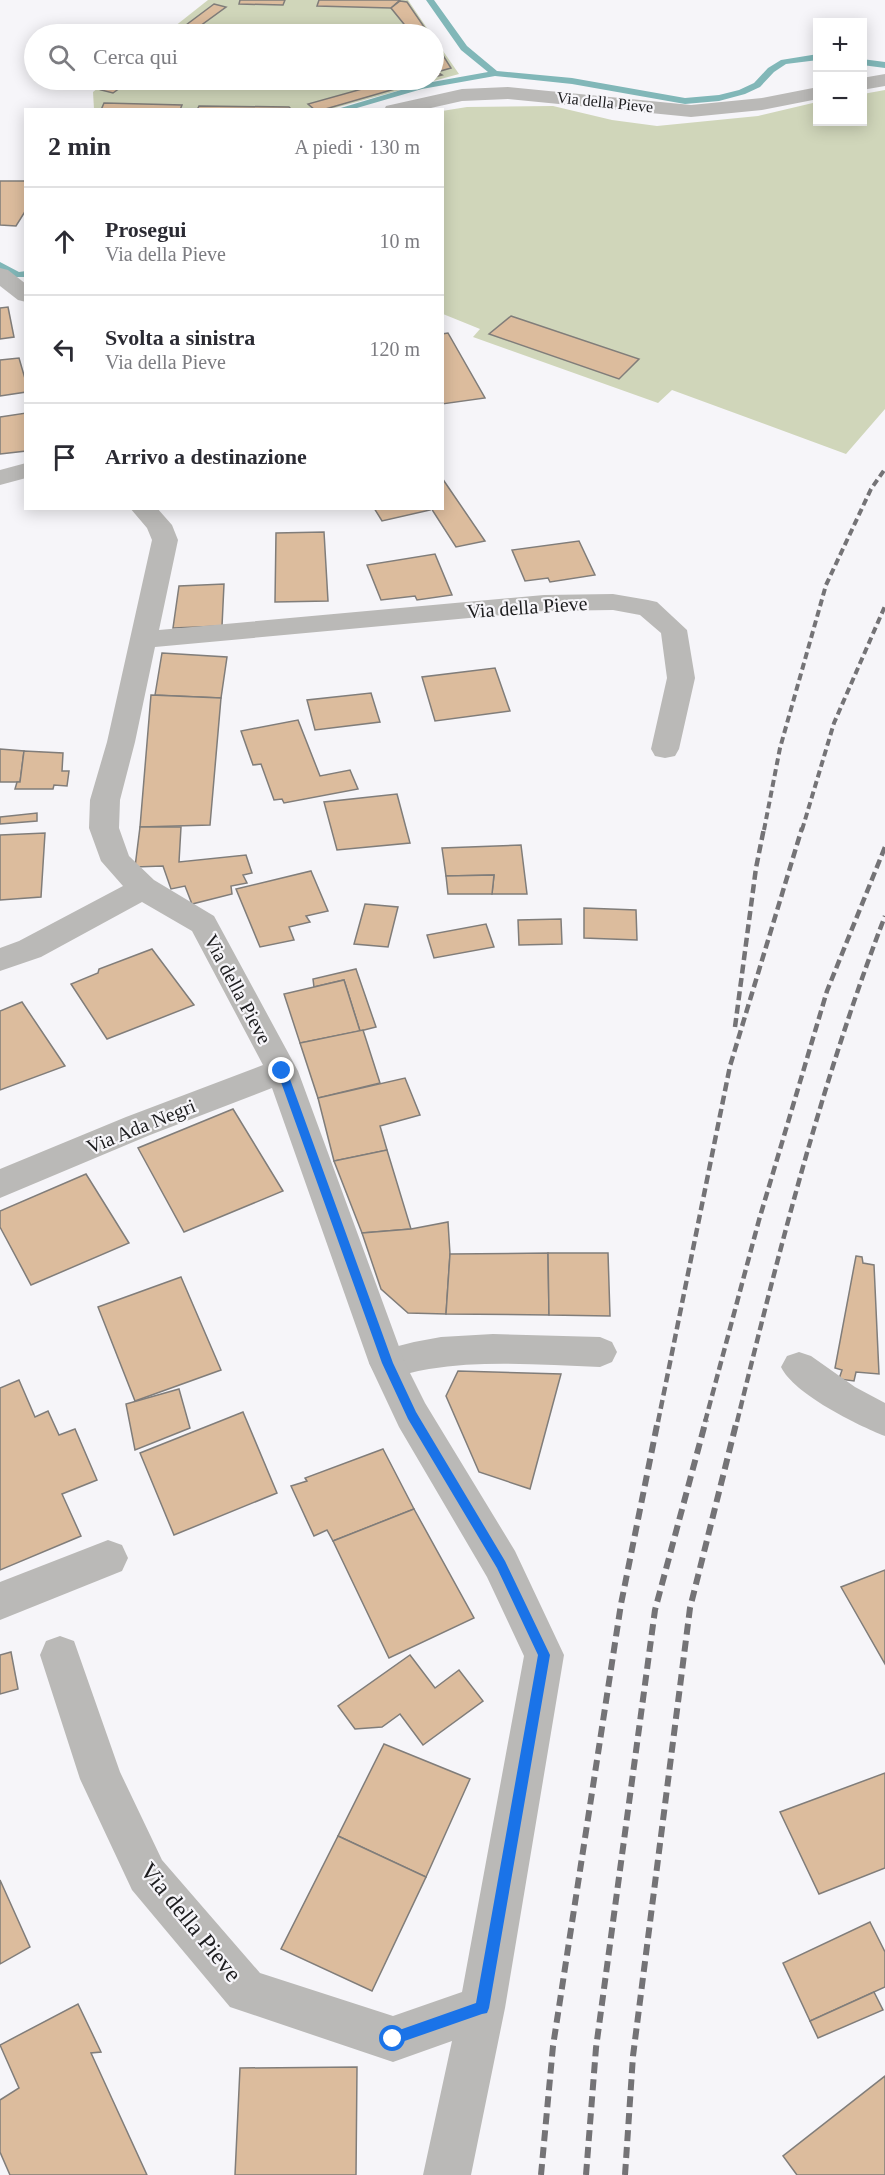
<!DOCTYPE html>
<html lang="it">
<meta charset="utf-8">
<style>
body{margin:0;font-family:"Times New Roman",serif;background:#f7f7f7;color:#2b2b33}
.controls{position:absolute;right:18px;top:18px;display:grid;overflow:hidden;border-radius:0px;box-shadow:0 3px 15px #0003}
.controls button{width:54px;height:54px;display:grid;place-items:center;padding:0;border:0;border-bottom:2px solid #e1e1e2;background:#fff;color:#2b2b33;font:30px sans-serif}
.stop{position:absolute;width:18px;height:18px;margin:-14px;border:4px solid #1a73e8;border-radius:50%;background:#fff}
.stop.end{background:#1a73e8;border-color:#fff;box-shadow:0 2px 6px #0008}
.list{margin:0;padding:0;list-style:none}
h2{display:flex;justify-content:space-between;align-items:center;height:78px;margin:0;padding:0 24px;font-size:26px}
h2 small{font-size:20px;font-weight:400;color:#7c7c81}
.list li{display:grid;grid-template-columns:39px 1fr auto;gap:18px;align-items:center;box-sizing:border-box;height:108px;padding:0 24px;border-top:2px solid #e1e1e2}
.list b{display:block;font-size:22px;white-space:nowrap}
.list p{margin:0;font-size:20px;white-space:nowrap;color:#7c7c81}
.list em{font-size:20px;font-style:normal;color:#7c7c81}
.icon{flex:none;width:33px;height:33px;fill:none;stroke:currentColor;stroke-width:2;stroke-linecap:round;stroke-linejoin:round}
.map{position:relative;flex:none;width:885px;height:2175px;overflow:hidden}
.search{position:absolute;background:#fff;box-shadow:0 3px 15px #0003;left:24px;top:24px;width:420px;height:66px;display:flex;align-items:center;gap:15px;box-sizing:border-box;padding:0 21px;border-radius:33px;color:#7c7c81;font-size:22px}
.panel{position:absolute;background:#fff;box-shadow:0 3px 15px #0003;left:24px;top:108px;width:420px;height:402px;border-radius:0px}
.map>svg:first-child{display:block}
.green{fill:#d0d6ba}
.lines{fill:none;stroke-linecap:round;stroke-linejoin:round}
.stream{fill:#81b7b8;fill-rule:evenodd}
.building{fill:#dcbc9d;stroke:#807d7a;stroke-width:1.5}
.lane{fill:#bab9b7;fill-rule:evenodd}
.street{fill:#bab9b7;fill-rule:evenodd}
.rail-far2{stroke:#747376;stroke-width:4;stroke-dasharray:7 4;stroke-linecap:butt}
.rail-far1{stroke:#747376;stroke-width:4.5;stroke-dasharray:9 4.5;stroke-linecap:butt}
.rail{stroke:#747376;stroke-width:6;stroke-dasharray:11 6;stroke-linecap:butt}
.route{fill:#1a73e8}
.labels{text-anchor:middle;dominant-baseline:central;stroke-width:4.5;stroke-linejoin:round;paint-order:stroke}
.far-street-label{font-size:16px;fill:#1c1c1e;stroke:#f6f5f9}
.street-label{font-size:20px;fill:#1c1c1e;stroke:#f6f5f9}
.near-street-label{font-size:24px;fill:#1c1c1e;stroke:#f6f5f9}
</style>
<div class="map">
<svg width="885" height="2175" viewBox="0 0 885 2175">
<rect width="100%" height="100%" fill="#f6f5f9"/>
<g class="green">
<polygon points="208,0 408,0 431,34 165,34"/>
<polygon points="434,38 459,74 331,109 94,109 93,92 108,80 434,80"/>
<polygon points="885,90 885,409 846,454 672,390 658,403 473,337 480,329 443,314 442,111 467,107 553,106 612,120 657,126 758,116 817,102 818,122 862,122 863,94"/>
</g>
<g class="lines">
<g class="stream">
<polygon points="426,0 434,0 467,46 497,71 572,78 685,98 719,95 739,90 754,83 768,68 781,60 818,54 818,60 786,64 774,72 760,87 745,94 719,101 685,104 572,84 495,76 422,89 350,110 334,110 421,84 488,72 461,50"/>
<polygon points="862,59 885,62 885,68 862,65"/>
<polygon points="0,262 19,272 26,271 26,277 13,277 0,269"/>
</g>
</g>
<g class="building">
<polygon points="240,0 285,0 283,5 239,4"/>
<polygon points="319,0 400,0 391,8 317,6"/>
<polygon points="400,1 407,2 429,34 412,34 391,8"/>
<polygon points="214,4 226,7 189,34 174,34"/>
<polygon points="434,41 451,68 437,72 442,75 434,77 434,69 437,68 434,63"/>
<polygon points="115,80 131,80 113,93 101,90"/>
<polygon points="394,80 426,80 322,110 315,110 308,104"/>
<polygon points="104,103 182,105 180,110 101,110"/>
<polygon points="199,106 289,107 292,110 197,110"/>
<polygon points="0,181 26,181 26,210 16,226 0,225"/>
<polygon points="8,307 14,337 0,339 0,308"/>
<polygon points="511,316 639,359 619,379 489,334"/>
<polygon points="448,333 485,398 442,404 442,334"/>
<polygon points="19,358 26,382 26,392 0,396 0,360"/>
<polygon points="26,413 26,451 0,454 0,417"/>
<polygon points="442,478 485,541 456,547 431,508 442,508"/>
<polygon points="374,508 429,508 430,510 382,521"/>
<polygon points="324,532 328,601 275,602 276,533"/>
<polygon points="579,541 595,575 550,582 548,578 525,581 512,550"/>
<polygon points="435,554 452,595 417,600 415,596 381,600 367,565"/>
<polygon points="224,584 222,626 173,628 179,586"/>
<polygon points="162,653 227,657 221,698 155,695"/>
<polygon points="495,668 510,711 435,721 422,677"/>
<polygon points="371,693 380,722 315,730 307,700"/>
<polygon points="151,695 221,698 210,825 140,827"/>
<polygon points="298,720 320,776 350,770 358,789 284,803 282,799 274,800 261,764 253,765 241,731"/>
<polygon points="0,749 24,751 20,782 0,782"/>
<polygon points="24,751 63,753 62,771 69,771 67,786 54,785 53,789 15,789 17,782 20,782"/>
<polygon points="397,794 410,843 337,850 324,802"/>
<polygon points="37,813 37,821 0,824 0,817"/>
<polygon points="140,827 181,827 179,862 246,855 252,873 243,875 247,883 231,886 232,894 192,904 185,886 171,889 163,866 135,867"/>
<polygon points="45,833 41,897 0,900 0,835"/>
<polygon points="521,845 527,894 492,894 494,875 446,876 442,848"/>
<polygon points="311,871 328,911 306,916 310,922 289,927 294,940 260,947 236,889"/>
<polygon points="494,875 492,894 448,894 446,876"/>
<polygon points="365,904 398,907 388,947 354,944"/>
<polygon points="584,908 636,910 637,940 584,938"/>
<polygon points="561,919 562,944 519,945 518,920"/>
<polygon points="486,924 494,947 434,958 427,935"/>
<polygon points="152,949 194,1005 107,1039 71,984 98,973 99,969"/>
<polygon points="356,969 376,1027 360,1031 344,980 314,987 313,979"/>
<polygon points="344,980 360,1031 300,1043 284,994"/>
<polygon points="22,1002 65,1066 0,1090 0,1011"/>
<polygon points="363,1030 380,1083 318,1098 300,1043"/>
<polygon points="405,1078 420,1115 380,1126 387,1150 334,1161 318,1098"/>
<polygon points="233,1109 283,1191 184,1232 138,1148"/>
<polygon points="387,1150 411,1229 362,1233 334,1161"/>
<polygon points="86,1174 129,1243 31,1285 0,1227 0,1211"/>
<polygon points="448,1222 450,1254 446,1314 408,1313 381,1289 362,1233 411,1229"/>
<polygon points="548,1253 549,1315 446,1314 450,1254"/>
<polygon points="548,1253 608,1253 610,1316 549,1315"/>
<polygon points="856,1256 862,1257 863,1263 874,1265 879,1374 856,1372 854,1381 839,1379 842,1370 835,1368"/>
<polygon points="181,1277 221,1370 135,1401 98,1307"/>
<polygon points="458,1371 561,1374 530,1489 479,1472 446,1396"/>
<polygon points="19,1380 35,1417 48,1411 59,1435 75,1429 97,1480 62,1494 81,1536 0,1570 0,1388"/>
<polygon points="179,1389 190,1428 135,1450 126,1404"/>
<polygon points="243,1412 277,1493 174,1535 140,1453"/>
<polygon points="383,1449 414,1509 333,1541 327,1530 314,1536 291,1486 307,1481 305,1478"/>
<polygon points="414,1509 474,1618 389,1658 333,1541"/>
<polygon points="885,1570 885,1664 841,1587"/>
<polygon points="11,1652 18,1689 0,1694 0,1655"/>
<polygon points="410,1655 435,1688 459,1670 483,1701 423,1745 400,1714 382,1727 355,1729 338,1706"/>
<polygon points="384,1744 470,1779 426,1877 338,1836"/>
<polygon points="885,1773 885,1868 819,1894 780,1812"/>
<polygon points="338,1836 426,1877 372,1991 281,1949"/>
<polygon points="0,1880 30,1947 0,1964"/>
<polygon points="870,1922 885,1952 885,1987 810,2021 783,1963"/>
<polygon points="874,1992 883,2010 818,2038 810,2021"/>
<polygon points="78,2004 101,2052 91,2053 147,2175 10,2175 0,2152 0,2100 19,2088 0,2045"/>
<polygon points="357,2067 356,2175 235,2175 240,2068"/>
<polygon points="885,2076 885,2175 797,2175 783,2156"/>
</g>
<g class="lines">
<g class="lane">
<path d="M493,1334l107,3 12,5 5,10 -5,10 -12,5c-57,-2 -115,-7 -171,2 -20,3 -36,11 -54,5l-6,-11 6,-11 39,-10 27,-5z"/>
<path d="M799,1352l12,4 44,31 30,16v33c-28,-11 -91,-42 -104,-69l6,-11z"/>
</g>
<g class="street">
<polygon points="885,74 885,86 862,90 862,78"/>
<polygon points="508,87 691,105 762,98 818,87 818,99 762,110 691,117 508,99 462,101 422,110 384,110 386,106 462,89"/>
<polygon points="0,268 8,270 26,284 26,302 18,300 0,286"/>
<polygon points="26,463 26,478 0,485 0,470"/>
<polygon points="130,508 157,508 172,525 178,540 159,630 544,595 613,594 648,600 657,602 687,630 695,678 679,749 675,756 665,758 655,756 651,749 667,678 661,633 640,615 613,610 544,611 155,647 135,742 120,800 119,828 129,856 154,880 214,916 298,1071 405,1363 425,1403 515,1551 564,1655 505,2008 471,2175 423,2175 452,2041 393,2062 230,2007 132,1890 80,1779 40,1655 46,1641 60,1636 74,1641 120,1772 162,1860 260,1973 393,2016 462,1992 524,1656 487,1577 399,1427 369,1363 272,1088 150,1135 0,1198 0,1169 126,1117 263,1065 192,931 142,902 41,957 0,971 0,948 19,941 123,886 101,861 89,828 90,800 107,742 152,540 147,528"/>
<polygon points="108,1540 122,1545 128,1558 122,1571 0,1620 0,1582"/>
</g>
<g class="rail-far2">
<polyline points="764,830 780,748 826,585 871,489 885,469"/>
<polyline points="802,830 834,723 885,606"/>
</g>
<g class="rail-far1">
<polyline points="735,1027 756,868 764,828"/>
<polyline points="658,1422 730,1066 802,828"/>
<polyline points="705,1422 759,1220 827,991 885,847"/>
<path d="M737,1422c42,-171 85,-342 148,-506"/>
</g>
<g class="rail">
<polyline points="541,2175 553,2046 621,1604 658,1420"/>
<polyline points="586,2175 596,2048 655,1610 706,1420"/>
<polyline points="625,2175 633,2056 690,1608 737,1420"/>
</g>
</g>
<polygon class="route" points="282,1067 287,1071 393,1363 416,1412 505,1561 550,1655 489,2008 487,2013 482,2014 393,2045 388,2043 386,2039 388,2034 476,2003 538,1655 497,1568 408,1419 382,1363 277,1071"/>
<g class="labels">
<g class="far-street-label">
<text transform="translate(605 102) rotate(6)">Via della Pieve</text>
</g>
<g class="street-label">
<text transform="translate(527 607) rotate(-4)">Via della Pieve</text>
<text transform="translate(238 989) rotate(62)">Via della Pieve</text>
<text transform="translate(141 1126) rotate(-22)">Via Ada Negri</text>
</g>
<g class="near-street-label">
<text transform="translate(191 1922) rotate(51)">Via della Pieve</text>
</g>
</g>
</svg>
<div class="controls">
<button>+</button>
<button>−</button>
</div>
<div class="stop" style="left:393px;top:2039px"></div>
<div class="stop end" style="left:282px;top:1071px"></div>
<div class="search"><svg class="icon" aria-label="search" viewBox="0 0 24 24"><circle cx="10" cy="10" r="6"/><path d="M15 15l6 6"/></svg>Cerca qui</div>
<section class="panel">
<h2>2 min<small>A piedi · 130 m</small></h2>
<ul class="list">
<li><svg class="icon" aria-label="ahead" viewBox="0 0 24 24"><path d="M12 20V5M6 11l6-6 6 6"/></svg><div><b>Prosegui</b><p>Via della Pieve</p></div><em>10 m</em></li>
<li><svg class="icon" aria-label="left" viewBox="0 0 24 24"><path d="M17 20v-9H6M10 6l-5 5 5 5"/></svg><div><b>Svolta a sinistra</b><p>Via della Pieve</p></div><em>120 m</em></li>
<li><svg class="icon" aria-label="arrive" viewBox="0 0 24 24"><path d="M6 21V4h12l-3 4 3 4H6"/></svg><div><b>Arrivo a destinazione</b></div></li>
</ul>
</section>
</div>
